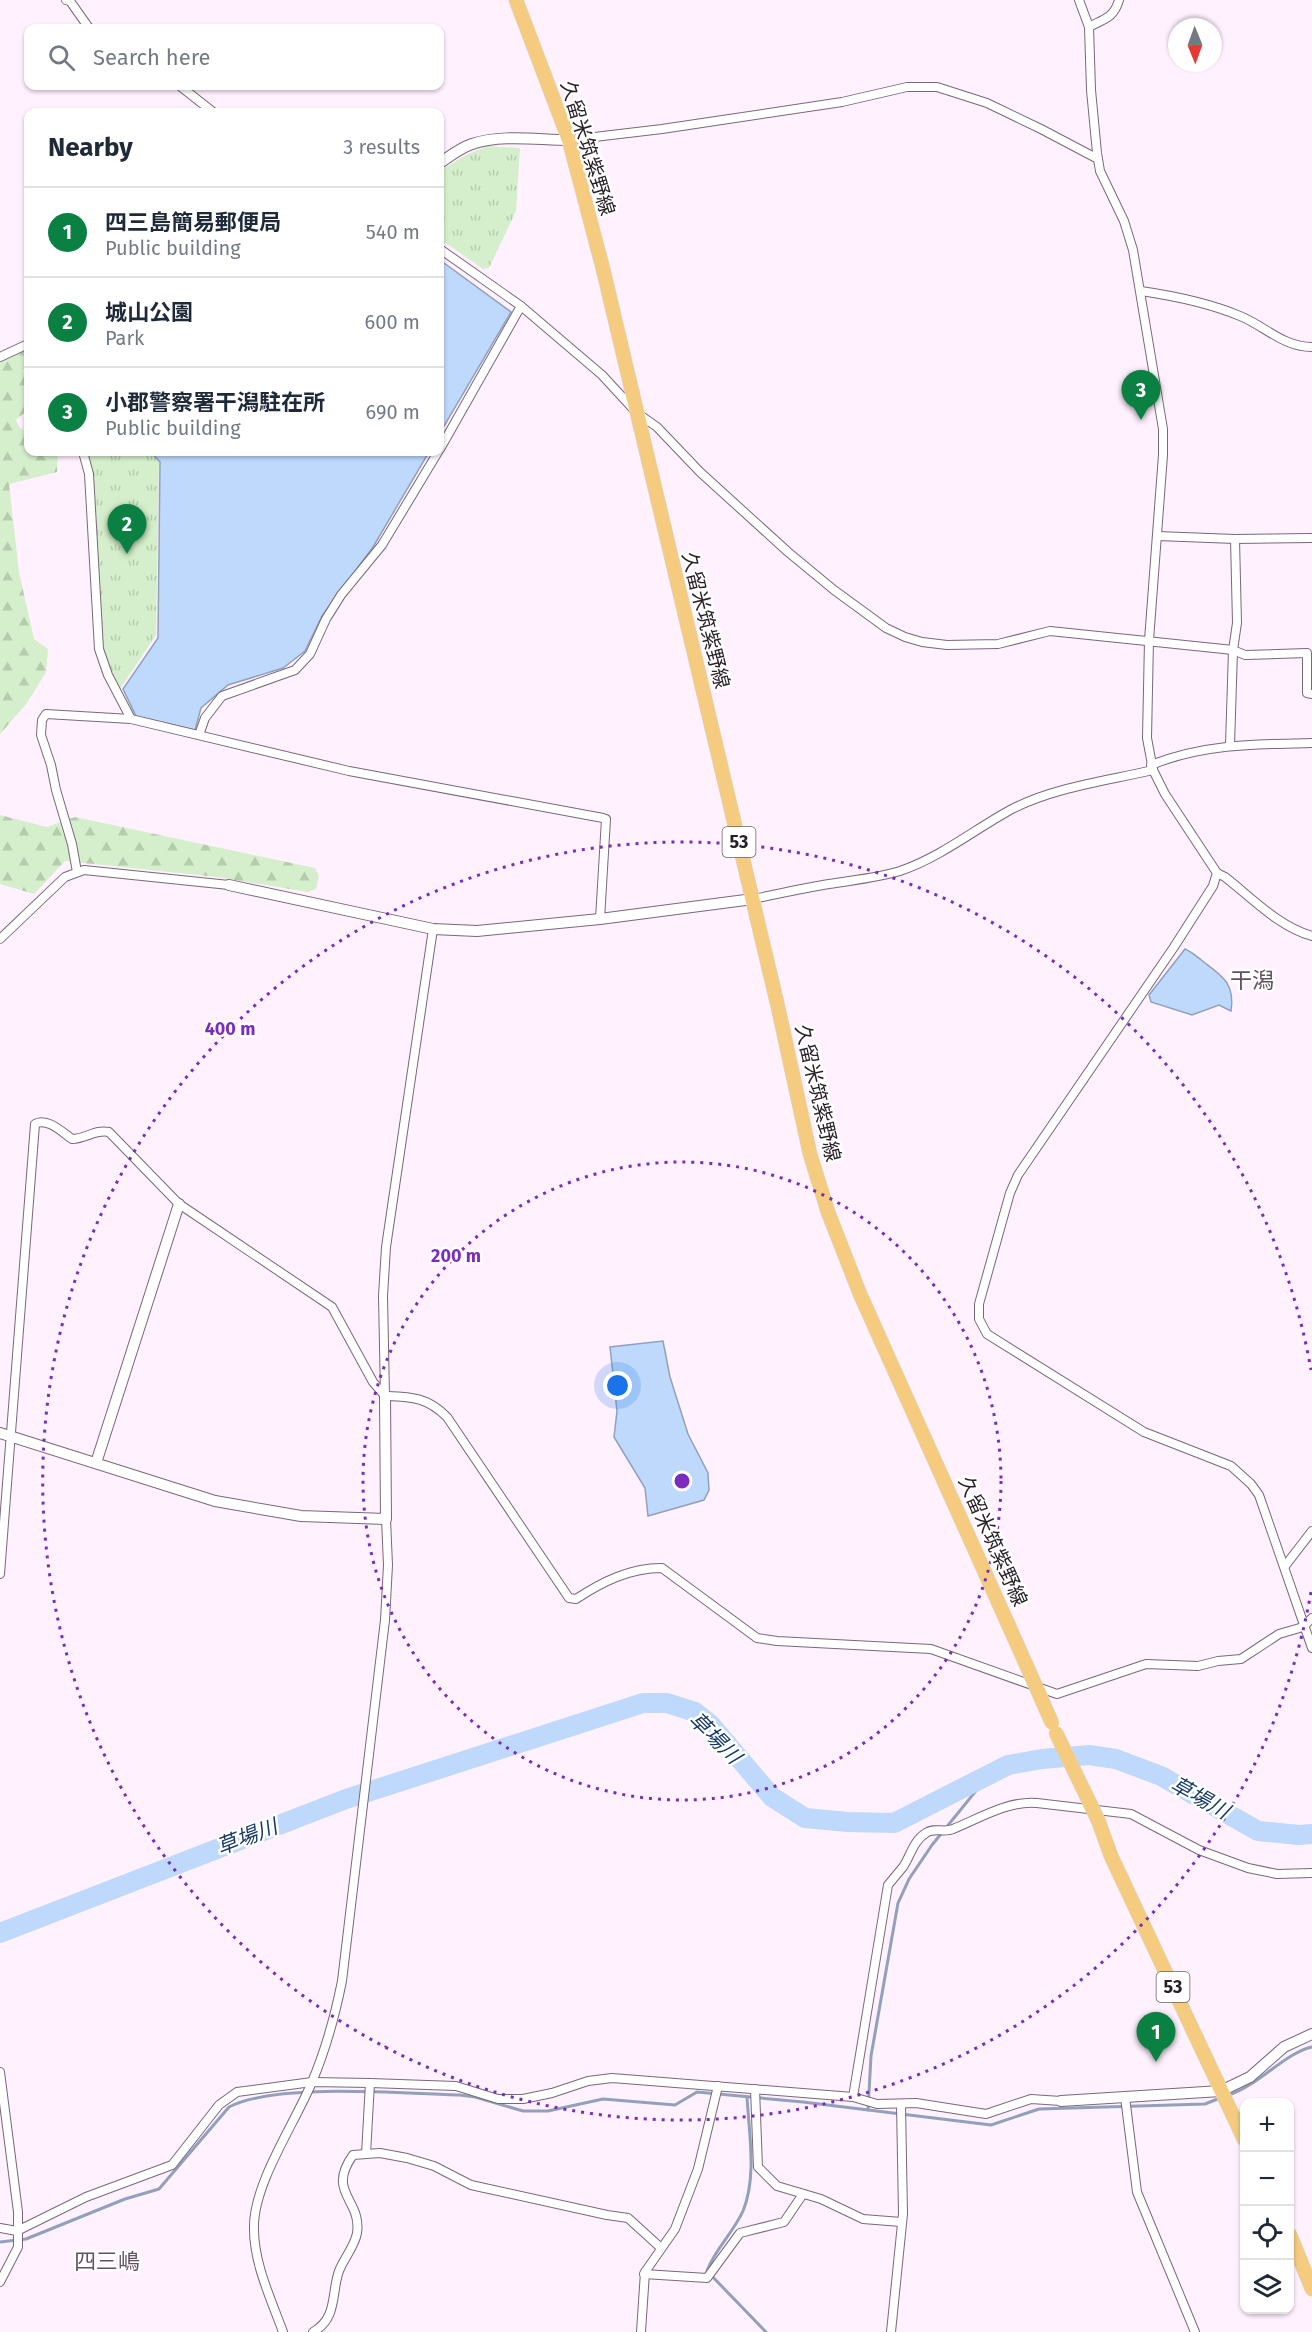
<!DOCTYPE html>
<meta charset="utf-8">
<style>
body{margin:0;font-family:"Fira Sans","Noto Sans JP",sans-serif;background:#f6f6f7;color:#1f2937}
.controls{position:absolute;right:18px;bottom:18px;display:grid;overflow:hidden;border-radius:12px;box-shadow:0 2px 4px #0004}
.controls button{width:54px;height:54px;display:grid;place-items:center;padding:0;border:0;border-bottom:2px solid #e0e1e3;background:#fff;color:#1f2937;font:30px sans-serif}
.compass{position:absolute;left:1168px;top:18px;width:54px;height:54px;border-radius:50%;background:#fff;box-shadow:0 2px 4px #0004;rotate:179deg}
.you{position:absolute;left:618px;top:1386px;width:21px;height:21px;margin:-15px;border:4px solid #fff;border-radius:50%;background:#1a73e8;box-shadow:0 0 0 9px #1a73e833}
.badge{display:grid;place-items:center;width:39px;height:39px;border-radius:50%;background:#0b8043;color:#fff;font-size:20px;font-weight:700}
.pin{position:absolute;translate:-50% -50px;filter:drop-shadow(0 2px 3px #0008)}
.pin::after{content:'';position:absolute;top:32px;width:21px;height:18px;background:inherit;clip-path:polygon(0 0,100% 0,50% 100%)}
.list{margin:0;padding:0;list-style:none}
h2{display:flex;justify-content:space-between;align-items:center;height:78px;margin:0;padding:0 24px;font-size:26px}
h2 small{font-size:20px;font-weight:400;color:#747a83}
.list li{display:grid;grid-template-columns:39px 1fr auto;gap:18px;align-items:center;box-sizing:border-box;height:90px;padding:0 24px;border-top:2px solid #e0e1e3}
.list b{display:block;font-size:22px;white-space:nowrap}
.list p{margin:0;font-size:20px;white-space:nowrap;color:#747a83}
.list em{font-size:20px;font-style:normal;color:#747a83}
.icon{flex:none;width:33px;height:33px;fill:none;stroke:currentColor;stroke-width:2;stroke-linecap:round;stroke-linejoin:round}
.map{position:relative;flex:none;width:1312px;height:2332px;overflow:hidden}
.search{position:absolute;background:#fff;box-shadow:0 2px 4px #0004;left:24px;top:24px;width:420px;height:66px;display:flex;align-items:center;gap:15px;box-sizing:border-box;padding:0 21px;border-radius:12px;color:#747a83;font-size:22px}
.panel{position:absolute;background:#fff;box-shadow:0 2px 4px #0004;left:24px;top:108px;width:420px;height:348px;border-radius:12px}
.map>svg:first-child{display:block}
.grass{fill:url(#grass-tufts)}
.forest{fill:url(#forest-firs)}
.water{fill:#bed9fc;stroke:#91a1bc;stroke-width:1.5}
.lines{fill:none;stroke-linecap:round;stroke-linejoin:round}
.stream{stroke:#91a1bc;stroke-width:3}
.river{stroke:#bed9fc;stroke-width:20}
.minor-casing{stroke:#7b677a;stroke-width:10}
.tertiary-casing{stroke:#7b677a;stroke-width:12}
.primary-casing{stroke:#d8d7d8;stroke-width:15}
.minor{stroke:#fff;stroke-width:8}
.tertiary{stroke:#fff;stroke-width:10}
.primary{stroke:#f4cb7f;stroke-width:14}
.primary-bridge-casing{stroke:#d8d7d8;stroke-width:15;stroke-linecap:butt}
.primary-bridge{stroke:#f4cb7f;stroke-width:14}
.ring{fill:none;stroke:#7b2cbf;stroke-width:3;stroke-dasharray:3 6}
.labels{text-anchor:middle;dominant-baseline:central;stroke-width:5;stroke-linejoin:round;paint-order:stroke}
.shield{fill:#fff;stroke:#686267;stroke-width:1.5}
.shield-label{font-size:18px;font-weight:bold;fill:#271f26}
.street-label{font-size:20px;fill:#271f26;stroke:#fff}
.water-label{font-size:21px;font-style:italic;fill:#173a66;stroke:#fff}
.quarter-label{font-size:22px;fill:#635062;stroke:#fff}
.centre{fill:#7b2cbf;stroke:#fff;stroke-width:3}
.ring-label{font-size:18px;text-anchor:middle;font-weight:bold;fill:#7b2cbf;stroke:#fff;stroke-width:5;stroke-linejoin:round;paint-order:stroke}
</style>
<div class="map">
<svg width="1312" height="2332" viewBox="0 0 1312 2332">
<defs>
<pattern id="grass-tufts" width="24" height="20" patternUnits="userSpaceOnUse" patternTransform="scale(1.5)"><rect width="24" height="20" fill="#d5efcc"/><path d="M3 7l-1-3M5 7V3M7 7l1-3M15 17l-1-3M17 17v-4M19 17l1-3" fill="none" stroke="#b7ccaf"/></pattern>
<pattern id="forest-firs" width="22" height="20" patternUnits="userSpaceOnUse" patternTransform="scale(1.5)"><rect width="22" height="20" fill="#d5efcc"/><path d="M5 1l3.5 6h-7zM16 11l3.5 6h-7z" fill="#b7ccaf"/></pattern>
</defs>
<rect width="100%" height="100%" fill="#fff1fe"/>
<g class="grass">
<polygon points="487,146 520,148 516,211 489,268 483,269 440,239 440,171 464,156"/>
<polygon points="86,452 167,452 159,463 156,635 120,689 104,655 99,583"/>
</g>
<g class="forest">
<polygon points="28,348 28,368 22,371 28,377 28,410 16,420 19,427 28,433 28,452 58,452 57,472 9,484 19,572 34,639 48,649 46,672 27,703 0,734 0,360"/>
<polygon points="0,815 47,827 75,817 315,868 319,876 316,889 308,892 217,877 65,861 34,894 0,884"/>
</g>
<g class="water">
<polygon points="440,260 511,312 440,433"/>
<polygon points="151,452 429,452 373,547 322,616 305,651 283,668 228,685 201,708 195,730 136,716 123,689 158,638 160,462"/>
<path d="M1185,949c7,3 14,9 20,14 19,14 30,22 26,48l-12,-6 -27,10 -41,-13 -2,-7z"/>
<polygon points="663,1341 670,1377 688,1434 708,1473 709,1490 704,1500 648,1516 645,1488 614,1437 617,1411 610,1347"/>
</g>
<g class="lines">
<g class="stream">
<path d="M1229,2095c30,-10 56,-42 83,-48"/>
<path d="M747,2097c2,36 10,80 -4,114 -10,22 -28,38 -36,60l59,61"/>
<polyline points="868,2110 871,2056 898,1903 909,1879 932,1845 988,1776"/>
<path d="M0,2242l26,-3 99,-40 34,-10 70,-82c48,-25 174,-13 231,-12l15,2 48,14h25l55,-12 72,6 22,-13 106,10 188,23 48,-16 166,-5 15,-6"/>
</g>
<polyline class="river" points="0,1933 346,1799 643,1703 667,1703 695,1712 710,1724 772,1797 805,1818 848,1822 894,1823 1008,1765 1042,1759 1089,1755 1116,1759 1161,1776 1258,1831 1299,1835 1312,1834"/>
<g class="minor-casing">
<g id="minor">
<polyline points="66,0 70,1 89,28"/>
<polyline points="1079,0 1089,27 1091,90 1097,153 1100,171 1124,221 1133,250 1163,429 1163,455 1149,640 1147,738 1153,770 1165,794 1217,873 1213,886 1174,947 1018,1175 1010,1193 979,1304 979,1319 987,1334 1144,1432 1231,1466 1251,1484 1259,1495 1312,1648"/>
<path d="M1089,27c15,-8 25,-9 30,-27"/>
<polyline points="180,86 213,112"/>
<polyline points="569,140 662,129 842,102 907,87 937,87 987,103 1041,129 1098,159"/>
<polyline points="440,249 521,306 602,375 637,413 657,427 700,472 788,552 834,590 886,628 905,637 922,642 947,645 998,644 1050,631 1233,650 1245,655 1307,653 1307,693 1312,694"/>
<path d="M1141,291c34,5 68,12 99,25 25,10 43,31 72,31"/>
<polyline points="0,357 28,344"/>
<polyline points="440,449 521,306"/>
<polyline points="83,452 89,474 99,649 108,675 131,719"/>
<polyline points="1157,536 1235,539 1312,538"/>
<polyline points="199,735 205,718 222,696 295,670 310,654 326,619 341,595 382,545 438,452"/>
<polyline points="1230,745 1233,650 1237,623 1235,539"/>
<path d="M1151,765c52,-21 105,-21 161,-22"/>
<polyline points="77,872 72,844 56,790 51,765 41,735 42,720 46,714 131,719 349,771 603,818 606,819 600,919"/>
<path d="M1217,873l8,4c27,21 54,50 87,59"/>
<path d="M753,899c25,-5 50,-11 76,-15 24,-4 48,-6 71,-13 41,-14 75,-42 112,-62 43,-22 94,-28 141,-39"/>
<polyline points="0,939 65,877 84,870 229,885"/>
<polyline points="385,1396 383,1296 386,1247 433,929"/>
<polyline points="1285,1566 1312,1531"/>
<path d="M0,1574l35,-450c12,-7 27,8 37,15 14,0 23,-10 37,-7l70,72 153,103 41,75 12,14c27,1 42,1 62,21l122,181 7,1c26,-17 53,-31 86,-31l95,70 20,3 154,8 126,45 89,-30 52,2 20,-5 23,-2 38,-25 24,-7 9,-9"/>
<polyline points="0,2072 18,2212 18,2247 0,2282"/>
<polyline points="755,2089 758,2167 777,2186 821,2199 863,2219 901,2222"/>
<path d="M853,2097l35,-212c5,-6 10,-12 15,-18 8,-12 10,-26 23,-34 8,-6 18,0 27,-4 25,-10 56,-29 84,-26l94,11 68,36 49,18 29,6 35,-1"/>
<polyline points="1125,2097 1137,2192 1195,2332"/>
<polyline points="366,2154 370,2083"/>
<polyline points="0,2228 17,2231 86,2197 172,2165 219,2105 237,2092 312,2082 370,2083 456,2086 498,2099 523,2099 552,2093 588,2081 612,2078 853,2097 877,2104 916,2103 986,2114 1031,2099 1061,2101"/>
<polyline points="644,2274 707,2278 740,2233 784,2222 803,2194"/>
<path d="M283,2332c-12,-33 -30,-70 -29,-106 0,-43 41,-103 58,-144 14,-33 23,-66 30,-101l43,-361 3,-55 -2,-46"/>
<path d="M313,2332c25,-14 18,-39 26,-61 5,-13 16,-25 18,-38 5,-34 -31,-40 -4,-78l27,-2 27,5 27,8 37,19 136,30 21,3 33,30"/>
<polyline points="641,2332 645,2272 675,2229 698,2169 718,2086"/>
<polyline points="891,2332 903,2214 901,2104"/>
</g>
</g>
<g class="tertiary-casing">
<g id="tertiary">
<path d="M440,163c10,-7 20,-15 32,-19 30,-10 66,-4 97,-4"/>
<polyline points="229,885 433,929 477,931 600,919 753,899"/>
<polyline points="0,1433 215,1501 301,1516 386,1519 385,1396"/>
<polyline points="96,1463 179,1204"/>
<polyline points="1061,2101 1221,2091 1250,2077 1284,2047 1312,2034"/>
</g>
</g>
<g class="primary-casing">
<g id="primary">
<polyline points="516,0 569,140 603,269 778,1007 810,1154 828,1212 860,1294 1025,1662"/>
<polyline points="1098,1820 1111,1856 1244,2139"/>
<polyline points="1290,2235 1312,2289"/>
</g>
</g>
<use href="#minor" class="minor"/>
<use href="#tertiary" class="tertiary"/>
<use href="#primary" class="primary"/>
<g class="primary-bridge-casing">
<g id="primary-bridge">
<polyline points="1025,1662 1052,1723"/>
<polyline points="1056,1733 1098,1820"/>
</g>
</g>
<use href="#primary-bridge" class="primary-bridge"/>
</g>
<g class="ring">
<circle cx="682" cy="1481" r="319"/>
<path d="M1311 1592A639 639 0 1 1 1311 1370"/>
</g>
<g class="labels">
<g class="shield">
<rect x="722.5" y="827" width="33" height="30" rx="4.5"/>
<rect x="1156.5" y="1972" width="33" height="30" rx="4.5"/>
</g>
<g class="shield-label">
<text x="739" y="842">53</text>
<text x="1173" y="1987">53</text>
</g>
<g class="street-label">
<text transform="translate(588 148) rotate(73)">久留米筑紫野線</text>
<text transform="translate(706 620) rotate(76)">久留米筑紫野線</text>
<text transform="translate(818 1093) rotate(77)">久留米筑紫野線</text>
<text transform="translate(993 1541) rotate(66)">久留米筑紫野線</text>
</g>
<g class="water-label">
<text transform="translate(715 1738) rotate(45)">草場川</text>
<text transform="translate(1200 1798) rotate(29)">草場川</text>
<text transform="translate(247 1837) rotate(-21)">草場川</text>
</g>
<g class="quarter-label">
<text x="1252" y="980">干潟</text>
<text x="107" y="2261">四三嶋</text>
</g>
</g>
<circle cx="682" cy="1481" r="9" class="centre"/>
<g class="ring-label">
<text x="230" y="1035">400 m</text>
<text x="456" y="1262">200 m</text>
</g>
</svg>
<div class="controls">
<button>+</button>
<button>−</button>
<button><svg class="icon" aria-label="locate" viewBox="0 0 24 24"><circle cx="12" cy="12" r="6"/><path d="M12 2v4M12 18v4M2 12h4M18 12h4"/></svg></button>
<button><svg class="icon" aria-label="layers" viewBox="0 0 24 24"><path d="M12 4l9 5-9 5-9-5zM3 14l9 5 9-5"/></svg></button>
</div>
<svg class="compass" viewBox="-18 -18 36 36"><path d="M0-13l5 13h-10z" fill="#e53935"/><path d="M0 13l5-13h-10z" fill="#747a83"/></svg>
<div class="you"></div>
<div class="pin badge" style="left:1156px;top:2062px">1</div>
<div class="pin badge" style="left:127px;top:554px">2</div>
<div class="pin badge" style="left:1141px;top:420px">3</div>
<div class="search"><svg class="icon" aria-label="search" viewBox="0 0 24 24"><circle cx="10" cy="10" r="6"/><path d="M15 15l6 6"/></svg>Search here</div>
<section class="panel">
<h2>Nearby<small>3 results</small></h2>
<ul class="list">
<li><span class="badge">1</span><div><b>四三島簡易郵便局</b><p>Public building</p></div><em>540 m</em></li>
<li><span class="badge">2</span><div><b>城山公園</b><p>Park</p></div><em>600 m</em></li>
<li><span class="badge">3</span><div><b>小郡警察署干潟駐在所</b><p>Public building</p></div><em>690 m</em></li>
</ul>
</section>
</div>
